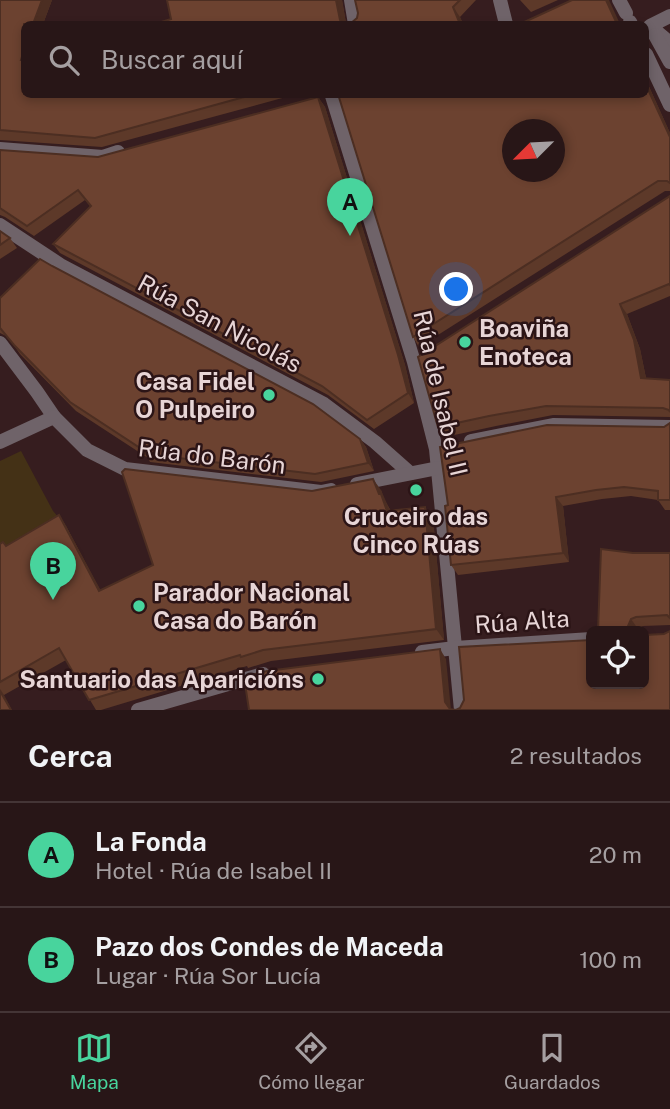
<!DOCTYPE html>
<html lang="es">
<meta charset="utf-8">
<style>
body{margin:0;font-family:"Public Sans",sans-serif;background:#301f20;color:#f1f3f6}
.controls{position:absolute;right:21px;bottom:21px;display:grid;overflow:hidden;border-radius:10px;box-shadow:0 4px 10px #0003}
.controls button{width:63px;height:63px;display:grid;place-items:center;padding:0;border:0;border-bottom:2px solid #443536;background:#281617;color:#f1f3f6;font:35px sans-serif}
.compass{position:absolute;left:502px;top:119px;width:63px;height:63px;border-radius:50%;background:#281617;box-shadow:0 4px 10px #0003;rotate:246deg}
.you{position:absolute;left:457px;top:290px;width:24px;height:24px;margin:-18px;border:5px solid #fff;border-radius:50%;background:#1a73e8;box-shadow:0 0 0 10px #1a73e833}
.badge{display:grid;place-items:center;width:46px;height:46px;border-radius:50%;background:#48d49d;color:#111;font-size:23px;font-weight:700}
.pin{position:absolute;translate:-50% -58px;filter:drop-shadow(0 2px 4px #0008)}
.pin::after{content:'';position:absolute;top:37px;width:24px;height:21px;background:inherit;clip-path:polygon(0 0,100% 0,50% 100%)}
.list{margin:0;padding:0;list-style:none}
h2{display:flex;justify-content:space-between;align-items:center;height:91px;margin:0;padding:0 28px;font-size:30px}
h2 small{font-size:23px;font-weight:400;color:#a59fa1}
.list li{display:grid;grid-template-columns:46px 1fr auto;gap:21px;align-items:center;box-sizing:border-box;height:105px;padding:0 28px;border-top:2px solid #443536}
.list b{display:block;font-size:26px;white-space:nowrap}
.list p{margin:0;font-size:23px;white-space:nowrap;color:#a59fa1}
.list em{font-size:23px;font-style:normal;color:#a59fa1}
.icon{flex:none;width:38px;height:38px;fill:none;stroke:currentColor;stroke-width:2;stroke-linecap:round;stroke-linejoin:round}
.map{position:relative;flex:none;width:670px;height:710px;overflow:hidden}
.search{position:absolute;background:#281617;box-shadow:0 4px 10px #0003;left:21px;right:21px;top:21px;height:77px;display:flex;align-items:center;gap:18px;box-sizing:border-box;padding:0 24px;border-radius:10px;color:#a59fa1;font-size:26px}
.sheet{height:301px;background:#281617}
nav{display:flex;justify-content:space-around;align-items:center;box-sizing:border-box;height:98px;border-top:2px solid #443536;background:#281617;font-size:19px;color:#a59fa1}
nav a{display:grid;justify-items:center;gap:4px}
nav .on{color:#48d49d}
.map>svg:first-child{display:block}
.green{fill:#443116}
.lines{fill:none;stroke-linecap:round;stroke-linejoin:round}
.pedestrian{stroke:#6f6369;stroke-width:14}
.wall{fill:#5d3929}
.shaded-wall{fill:#4c2e22}
.building{fill:#6c4230;stroke:#4c2e22;stroke-width:2;fill-rule:evenodd}
.poi-dot{fill:#48d49d;stroke:#2b1416;stroke-width:2.5}
.labels{text-anchor:middle;dominant-baseline:central;stroke-width:5;stroke-linejoin:round;paint-order:stroke}
.street-label{font-size:24px;fill:#e7d5d6;stroke:#2b1416}
.poi-label{font-size:24px;font-weight:bold;fill:#e7d5d6;stroke:#2b1416;text-anchor:start}
</style>
<div class="map">
<svg width="670" height="710" viewBox="0 0 670 710">
<rect width="100%" height="100%" fill="#361d1f"/>
<polygon class="green" points="21,451 53,511 66,526 0,559 0,461"/>
<g class="lines">
<g class="pedestrian">
<polyline points="351,0 355,24"/>
<polyline points="500,0 506,24"/>
<polyline points="619,0 626,13"/>
<polyline points="670,16 650,26 670,43"/>
<polyline points="630,22 631,24"/>
<polyline points="655,35 670,62"/>
<polyline points="646,54 670,105"/>
<polyline points="332,96 414,362 436,449 461,710"/>
<polyline points="0,149 103,157 118,152"/>
<polyline points="0,225 62,266 324,404 375,442 410,473"/>
<polyline points="0,343 37,392 54,417"/>
<polyline points="471,441 553,425 670,427"/>
<polyline points="0,442 54,417 87,450 125,469 321,492 331,490"/>
<polyline points="357,484 438,468"/>
<polyline points="422,652 455,648 591,639"/>
<polyline points="138,710 263,674"/>
</g>
</g>
<g class="wall">
<polygon points="0,0 52,0 43,24 24,24 24,94 297,94 102,147 0,140"/>
<polygon points="167,0 342,0 346,23 350,24 357,18 358,13 355,0 476,0 460,17 463,24 155,24 171,19"/>
<polygon points="520,0 558,0 531,12"/>
<polygon points="646,80 670,133 670,191 665,191 419,347 413,337 646,94"/>
<polygon points="318,97 325,107 405,365 414,403 374,429 328,395 60,253 53,244 91,207 85,200 34,236 5,217 0,215 0,150 98,157"/>
<polygon points="670,196 670,296 627,314 640,349 646,378 670,380 670,417 553,415 496,426 445,437 438,427"/>
<polygon points="0,231 10,238 17,248 0,259"/>
<polygon points="52,266 360,439 366,447 374,471 321,482 150,462 148,458 76,411 20,354 8,337 0,333 0,298"/>
<polygon points="670,423 670,510 665,510 658,500 631,496 602,499 563,506 569,562 458,575 451,565 448,505 664,427"/>
<polygon points="381,490 384,499 391,511 433,518 444,640 271,661 248,668 247,666 101,710 96,710 66,660 4,695 0,710 0,544 6,546 59,515 66,526 100,590 312,491"/>
<polygon points="633,553 670,553 670,625 643,626 638,629 598,631"/>
</g>
<g class="shaded-wall">
<polygon points="42,0 52,0 43,24 33,24"/>
<polygon points="336,0 342,0 346,24 340,20"/>
<polygon points="606,0 609,0 620,24 617,24"/>
<polygon points="453,7 460,17 463,24 460,24"/>
<polygon points="646,80 670,133 670,137 646,85"/>
<polygon points="318,97 325,107 405,365 414,403 408,393"/>
<polygon points="620,304 627,314 640,349 648,388 641,378"/>
<polygon points="360,439 366,447 374,471 368,463"/>
<polygon points="373,479 381,490 395,522 387,511 379,494"/>
<polygon points="556,497 563,506 569,562 563,553"/>
<polygon points="425,507 433,518 444,640 436,629"/>
<polygon points="59,515 66,526 107,602 99,591"/>
<polygon points="631,619 638,629 637,631 629,631 628,626"/>
<polygon points="440,649 446,659 451,710 445,702"/>
<polygon points="0,689 4,695 12,710 11,710"/>
</g>
<g class="building">
<polygon points="0,0 42,0 33,24 24,24 24,50 21,60 24,60 24,94 255,94 95,138 0,130"/>
<polygon points="167,0 336,0 340,20 344,23 350,24 357,18 358,13 355,0 460,0 453,7 460,24 155,24 171,19"/>
<polygon points="572,0 606,0 617,24 520,24"/>
<path d="M646,85l24,52v46l-3,-2h-9l-245,156 -75,-243h308zM513,130h42v42h-42z"/>
<polygon points="318,97 398,355 408,393 367,420 322,386 53,244 91,206 78,190 27,226 0,208 0,150 98,157"/>
<polygon points="670,196 670,285 669,284 620,304 634,340 641,378 670,380 670,412 669,410 663,408 546,406 489,416 438,427 418,357"/>
<polygon points="0,231 10,238 0,245"/>
<polygon points="40,259 52,266 313,404 360,439 368,463 315,474 144,454 146,452 70,402 14,345 0,328 0,298"/>
<polygon points="670,423 670,500 658,500 658,491 624,487 596,490 556,497 563,553 451,565 445,506 448,505 440,447 547,425 664,427"/>
<polygon points="125,469 312,491 373,479 379,494 381,494 387,511 425,507 436,629 263,650 241,657 240,655 89,700 59,648 0,682 0,544 3,542 6,546 59,515 99,591 153,565 122,472"/>
<polygon points="601,549 633,553 670,553 670,618 667,615 636,617 631,619 628,626 629,631 598,631"/>
<polygon points="670,631 670,710 249,710 244,677 267,671 440,649 445,702 450,709 456,710 460,708 464,700 459,647 591,640 591,684 644,684 644,635 664,634"/>
<polygon points="0,691 11,710 0,710"/>
</g>
<g class="poi-dot">
<circle cx="465" cy="342" r="7"/>
<circle cx="269" cy="395" r="7"/>
<circle cx="416" cy="490" r="7"/>
<circle cx="139" cy="606" r="7"/>
<circle cx="318" cy="679" r="7"/>
</g>
<g class="labels">
<g class="street-label">
<text transform="translate(220 323) rotate(28)">Rúa San Nicolás</text>
<text transform="translate(441 393) rotate(77)">Rúa de Isabel II</text>
<text transform="translate(212 456) rotate(7)">Rúa do Barón</text>
<text transform="translate(522 621) rotate(-4)">Rúa Alta</text>
</g>
<g class="poi-label">
<text x="479" y="328">Boaviña<tspan x="479" dy="28">Enoteca</tspan></text>
<text x="255" y="381" text-anchor="end">Casa Fidel<tspan x="255" dy="28">O Pulpeiro</tspan></text>
<text x="416" y="516" text-anchor="middle">Cruceiro das<tspan x="416" dy="28">Cinco Rúas</tspan></text>
<text x="153" y="592">Parador Nacional<tspan x="153" dy="28">Casa do Barón</tspan></text>
<text x="304" y="679" text-anchor="end">Santuario das Aparicións</text>
</g>
</g>
</svg>
<div class="controls">
<button><svg class="icon" aria-label="locate" viewBox="0 0 24 24"><circle cx="12" cy="12" r="6"/><path d="M12 2v4M12 18v4M2 12h4M18 12h4"/></svg></button>
</div>
<svg class="compass" viewBox="-18 -18 36 36"><path d="M0-13l5 13h-10z" fill="#e53935"/><path d="M0 13l5-13h-10z" fill="#a59fa1"/></svg>
<div class="you"></div>
<div class="pin badge" style="left:350px;top:236px">A</div>
<div class="pin badge" style="left:53px;top:600px">B</div>
<div class="search"><svg class="icon" aria-label="search" viewBox="0 0 24 24"><circle cx="10" cy="10" r="6"/><path d="M15 15l6 6"/></svg>Buscar aquí</div>
</div>
<section class="sheet">
<h2>Cerca<small>2 resultados</small></h2>
<ul class="list">
<li><span class="badge">A</span><div><b>La Fonda</b><p>Hotel · Rúa de Isabel II</p></div><em>20 m</em></li>
<li><span class="badge">B</span><div><b>Pazo dos Condes de Maceda</b><p>Lugar · Rúa Sor Lucía</p></div><em>100 m</em></li>
</ul>
</section>
<nav>
<a class="on"><svg class="icon" aria-label="map" viewBox="0 0 24 24"><path d="M3 6l6-2 6 2 6-2v14l-6 2-6-2-6 2zM9 4v14M15 6v14"/></svg>Mapa</a>
<a><svg class="icon" aria-label="directions" viewBox="0 0 24 24"><path d="M12 3l9 9-9 9-9-9zM9 14v-3h6M13 9l2 2-2 2"/></svg>Cómo llegar</a>
<a><svg class="icon" aria-label="saved" viewBox="0 0 24 24"><path d="M7 4h10v16l-5-4-5 4z"/></svg>Guardados</a>
</nav>
